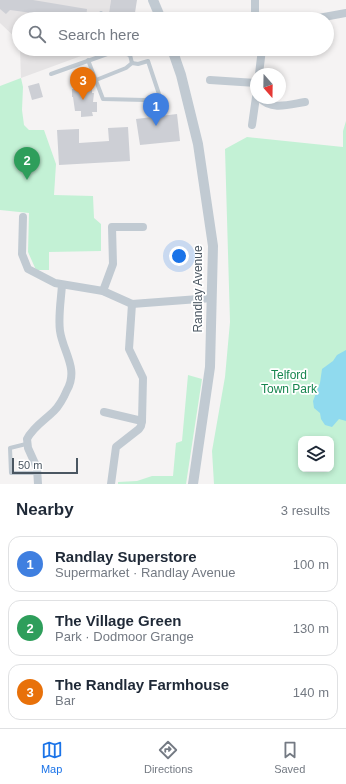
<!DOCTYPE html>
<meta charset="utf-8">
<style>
body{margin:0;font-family:Arial,sans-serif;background:#f6f6f7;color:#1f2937}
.controls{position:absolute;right:12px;bottom:12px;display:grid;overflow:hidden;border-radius:8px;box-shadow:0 2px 6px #0003}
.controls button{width:36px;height:36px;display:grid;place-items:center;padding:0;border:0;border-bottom:1px solid #e0e1e3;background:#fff;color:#1f2937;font:20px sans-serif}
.compass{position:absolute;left:250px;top:68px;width:36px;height:36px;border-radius:50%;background:#fff;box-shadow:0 2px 6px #0003;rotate:160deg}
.scale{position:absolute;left:12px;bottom:10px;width:66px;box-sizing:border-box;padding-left:4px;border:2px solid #4a5661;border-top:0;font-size:11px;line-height:14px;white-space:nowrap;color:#4a5661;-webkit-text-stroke:3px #fff;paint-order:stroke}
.you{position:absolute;left:179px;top:256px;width:14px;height:14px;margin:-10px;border:3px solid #fff;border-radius:50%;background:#1a73e8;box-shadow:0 0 0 6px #1a73e833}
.badge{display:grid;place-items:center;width:26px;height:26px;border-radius:50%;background:#1a73e8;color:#fff;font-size:13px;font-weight:700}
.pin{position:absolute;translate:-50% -33px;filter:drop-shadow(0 1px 2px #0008)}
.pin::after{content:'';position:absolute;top:21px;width:14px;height:12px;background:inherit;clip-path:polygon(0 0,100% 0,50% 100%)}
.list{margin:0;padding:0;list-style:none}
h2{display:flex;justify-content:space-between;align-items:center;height:52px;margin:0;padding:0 16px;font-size:17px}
h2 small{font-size:13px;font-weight:400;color:#747a83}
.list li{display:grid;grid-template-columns:26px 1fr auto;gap:12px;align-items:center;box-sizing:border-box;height:56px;margin:0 8px 8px;padding:0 8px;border:1px solid #e0e1e3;border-radius:12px}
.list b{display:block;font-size:15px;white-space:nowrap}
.list p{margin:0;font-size:13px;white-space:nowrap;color:#747a83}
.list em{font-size:13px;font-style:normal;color:#747a83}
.icon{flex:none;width:22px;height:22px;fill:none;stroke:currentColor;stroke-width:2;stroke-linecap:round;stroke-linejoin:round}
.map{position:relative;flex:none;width:346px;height:484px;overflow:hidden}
.search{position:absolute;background:#fff;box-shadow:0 2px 6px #0003;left:12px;right:12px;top:12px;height:44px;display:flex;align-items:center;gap:10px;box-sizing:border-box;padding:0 14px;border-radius:22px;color:#747a83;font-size:15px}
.sheet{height:244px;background:#fff}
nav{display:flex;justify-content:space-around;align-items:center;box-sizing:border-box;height:56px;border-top:1px solid #e0e1e3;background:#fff;font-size:11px;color:#747a83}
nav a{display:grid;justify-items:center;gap:2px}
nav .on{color:#1a73e8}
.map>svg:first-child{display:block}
.education{fill:#e6e4e5}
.green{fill:#c3f1d5;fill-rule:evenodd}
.water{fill:#90daee}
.building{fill:#cdcfd5}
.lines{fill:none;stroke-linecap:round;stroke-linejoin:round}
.service{stroke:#c1cad2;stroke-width:4}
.minor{stroke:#c1cad2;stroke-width:8}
.tertiary{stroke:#c1cad2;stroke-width:10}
.labels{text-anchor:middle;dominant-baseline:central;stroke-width:3.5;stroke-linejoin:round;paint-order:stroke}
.street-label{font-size:12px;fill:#4a5661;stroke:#fff}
.park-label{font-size:12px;fill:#17864f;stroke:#fff}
</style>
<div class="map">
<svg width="346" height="484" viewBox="0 0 346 484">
<rect width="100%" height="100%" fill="#f5f3f3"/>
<g class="education">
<polygon points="0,0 111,0 108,19 19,19 19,41 0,23"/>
<polygon points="20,49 100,49 21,78"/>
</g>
<g class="green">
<polygon points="21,78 23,87 22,110 24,125 29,130 44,130 56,164 54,195 93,196 94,218 101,224 101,251 49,252 49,270 36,270 28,252 29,213 0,210 0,86"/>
<path d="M346,121v363h-132l-2,-33 13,-74 5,-55 -5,-173 22,-12 96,10v-16zM301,439h30v30h-30z"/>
<polygon points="188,375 202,379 186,484 118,484 118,482 137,481 152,476 173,476 176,443 182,441"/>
</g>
<polygon class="water" points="346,350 346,421 339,419 332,427 325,425 321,419 320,413 314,408 313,401 320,383 322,369 333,361 337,355"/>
<g class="building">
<polygon points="0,0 33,0 87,9 86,19 38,19 39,14 10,10 6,14 0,9"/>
<polygon points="111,0 137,0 134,19 108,19"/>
<polygon points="39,83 43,97 32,100 28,86"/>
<polygon points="75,83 89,83 90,89 92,89 92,93 94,93 93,102 97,102 97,112 92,112 93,116 81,117 81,111 75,111 73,97 72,97 72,89 75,89"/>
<polygon points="177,114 180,141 140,145 136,119"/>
<polygon points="128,127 130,161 59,165 57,130 79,129 79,143 109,141 108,128"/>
</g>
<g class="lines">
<g class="service">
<polyline points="100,19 101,13"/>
<polyline points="88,60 103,99 145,100 159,94 148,61 138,64 132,63"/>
<polyline points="132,63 130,55 132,49"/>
<polyline points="51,74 110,53 117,51 130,55"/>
<polyline points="96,80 126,68 132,63"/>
<polyline points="26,444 10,448 11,473 38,473"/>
</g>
<g class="minor">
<polyline points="255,0 255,12 257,19"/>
<polyline points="313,19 346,13"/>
<polyline points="259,74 262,49"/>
<polyline points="210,80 256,83"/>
<path d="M260,98c11,13 31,6 45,4"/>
<polyline points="252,125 256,97"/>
<polyline points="23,217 22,254 28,269 55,283 103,291 132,304 212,298"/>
<polyline points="103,291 113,264 112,227 143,227"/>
<polyline points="104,412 142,421"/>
<path d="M38,484l-1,-16 -9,-20 -1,-9c6,-12 18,-19 27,-28 6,-6 10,-14 13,-21 12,-21 -4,-38 -7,-59 -2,-14 1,-31 2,-46"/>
<polyline points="111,484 116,447 139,429 141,426 142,421 143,378 129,349 132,304"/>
</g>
<g class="tertiary">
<polyline points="153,0 161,19"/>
<polyline points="172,49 181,75 198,144 213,246 210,367 193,484"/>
</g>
</g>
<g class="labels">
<g class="street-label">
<text transform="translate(198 289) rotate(-90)">Randlay Avenue</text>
</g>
<g class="park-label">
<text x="289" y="375">Telford<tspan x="289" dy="14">Town Park</tspan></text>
</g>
</g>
</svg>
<div class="controls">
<button><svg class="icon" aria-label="layers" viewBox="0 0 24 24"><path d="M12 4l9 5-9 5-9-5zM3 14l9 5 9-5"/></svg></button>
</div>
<svg class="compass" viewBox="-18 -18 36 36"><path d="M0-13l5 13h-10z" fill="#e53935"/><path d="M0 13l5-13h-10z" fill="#747a83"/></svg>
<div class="scale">50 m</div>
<div class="you"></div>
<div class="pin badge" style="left:156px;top:126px;background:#3f7fe0">1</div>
<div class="pin badge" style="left:27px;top:180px;background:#2e9e5b">2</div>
<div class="pin badge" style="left:83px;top:100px;background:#e8710a">3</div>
<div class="search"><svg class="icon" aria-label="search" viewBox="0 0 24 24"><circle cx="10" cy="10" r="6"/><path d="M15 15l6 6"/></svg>Search here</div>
</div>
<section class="sheet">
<h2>Nearby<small>3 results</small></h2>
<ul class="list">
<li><span class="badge" style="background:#3f7fe0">1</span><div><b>Randlay Superstore</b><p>Supermarket · Randlay Avenue</p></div><em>100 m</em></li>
<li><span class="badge" style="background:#2e9e5b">2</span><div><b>The Village Green</b><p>Park · Dodmoor Grange</p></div><em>130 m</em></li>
<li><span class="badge" style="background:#e8710a">3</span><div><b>The Randlay Farmhouse</b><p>Bar</p></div><em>140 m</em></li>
</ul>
</section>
<nav>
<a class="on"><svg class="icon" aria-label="map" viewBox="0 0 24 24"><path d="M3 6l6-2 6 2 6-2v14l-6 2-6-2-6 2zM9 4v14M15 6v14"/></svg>Map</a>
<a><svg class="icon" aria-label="directions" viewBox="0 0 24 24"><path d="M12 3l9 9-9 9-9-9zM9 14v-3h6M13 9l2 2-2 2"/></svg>Directions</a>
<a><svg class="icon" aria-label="saved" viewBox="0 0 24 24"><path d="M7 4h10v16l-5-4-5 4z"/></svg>Saved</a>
</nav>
